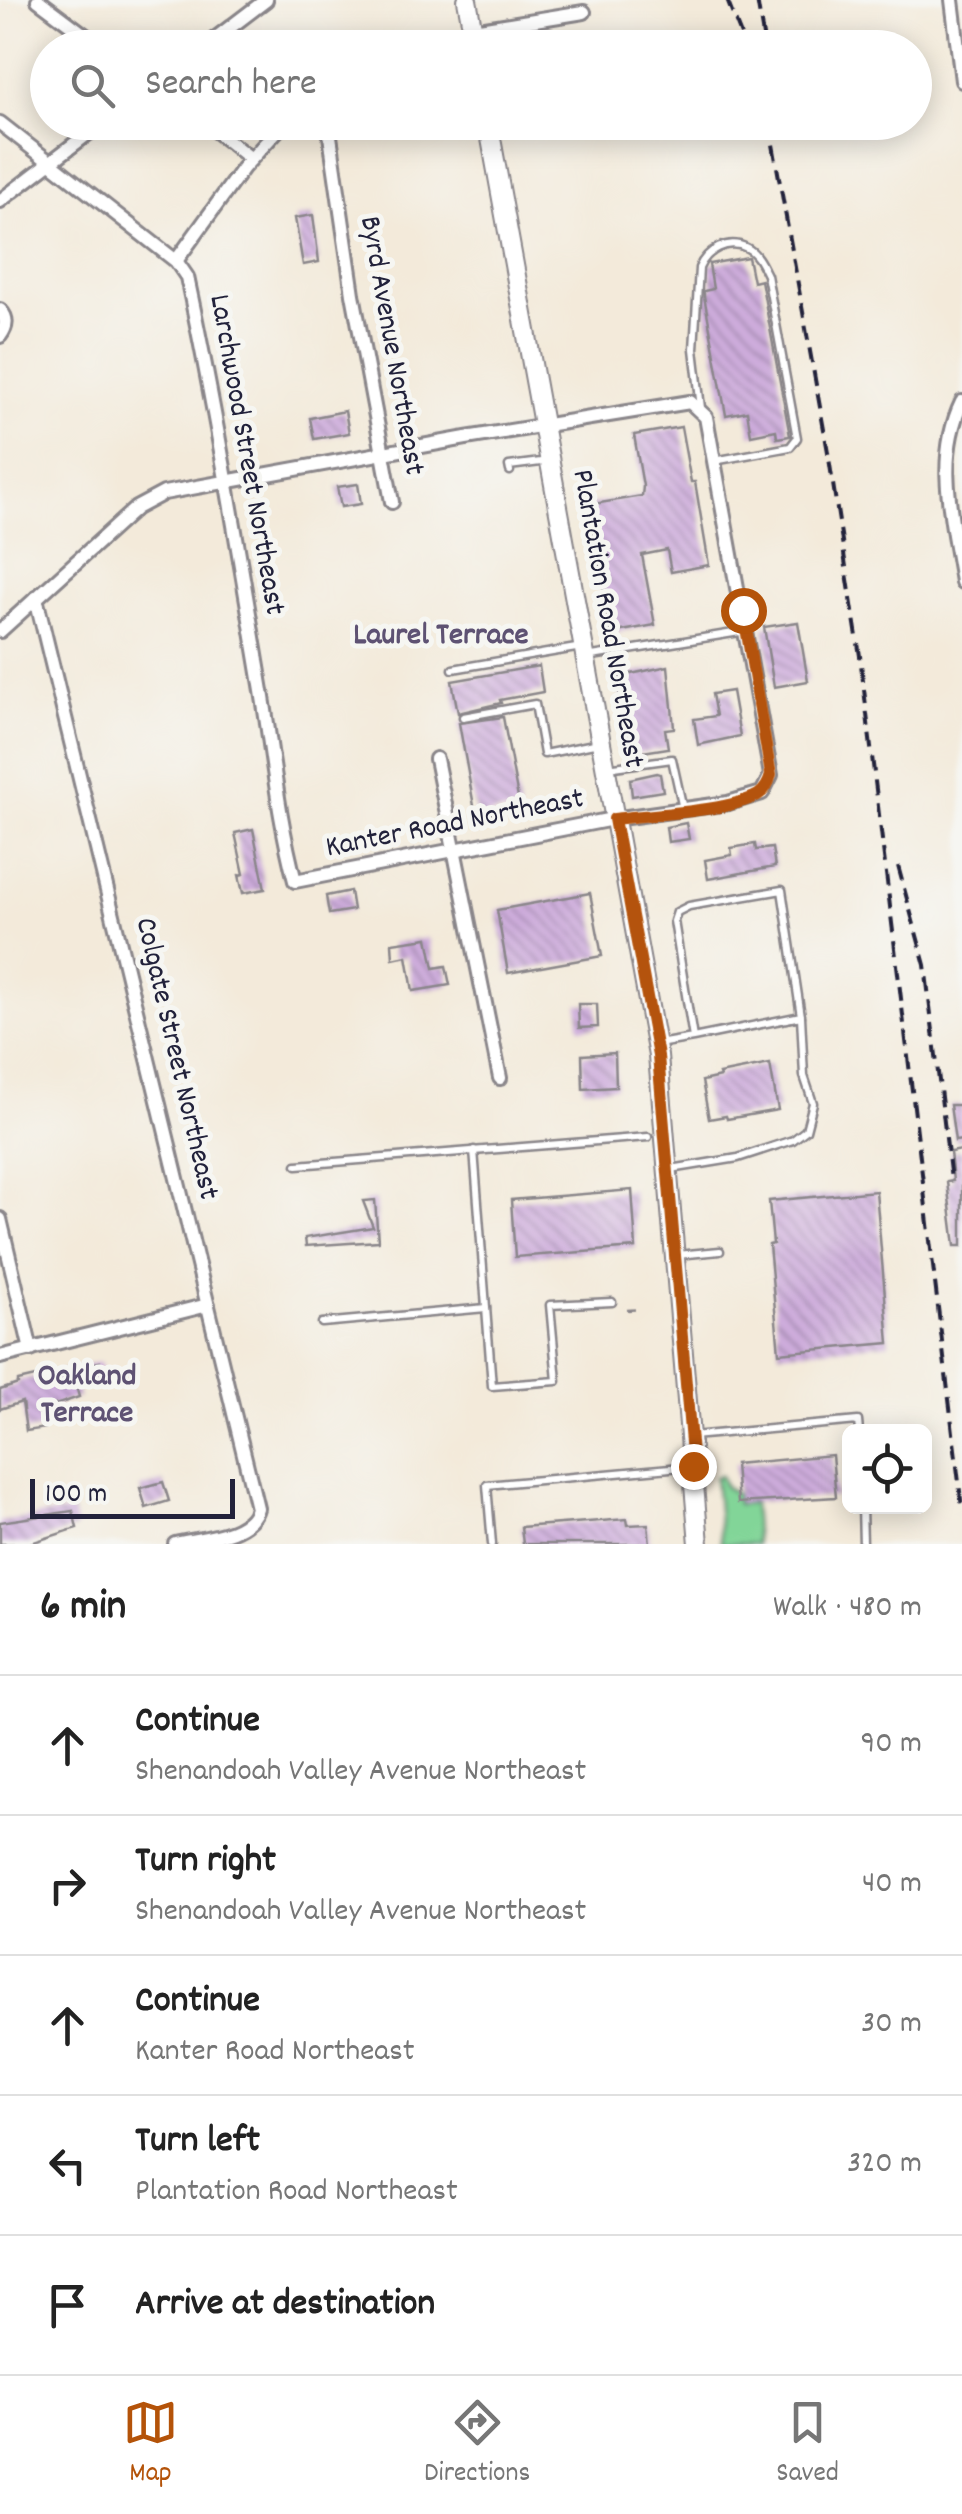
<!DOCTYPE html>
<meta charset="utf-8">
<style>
body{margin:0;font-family:Dekko,sans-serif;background:#f6f6f6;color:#222}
.controls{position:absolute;right:30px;bottom:30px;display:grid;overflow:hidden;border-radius:15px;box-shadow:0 5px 25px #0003}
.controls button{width:90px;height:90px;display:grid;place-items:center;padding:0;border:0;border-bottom:2px solid #e0e0e0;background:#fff;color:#222;font:50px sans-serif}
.scale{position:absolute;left:30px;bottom:25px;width:205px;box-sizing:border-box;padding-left:10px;border:5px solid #22223b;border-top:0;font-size:28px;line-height:35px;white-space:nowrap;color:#22223b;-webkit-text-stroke:8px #f6f6f2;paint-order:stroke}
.stop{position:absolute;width:30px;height:30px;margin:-22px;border:8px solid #b45309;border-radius:50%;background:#fff}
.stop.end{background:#b45309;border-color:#fff;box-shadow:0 2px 10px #0008}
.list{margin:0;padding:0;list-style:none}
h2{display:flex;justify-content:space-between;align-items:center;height:130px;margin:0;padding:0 40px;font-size:42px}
h2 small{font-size:32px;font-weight:400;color:#767676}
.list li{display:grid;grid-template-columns:65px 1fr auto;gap:30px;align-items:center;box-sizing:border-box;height:140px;padding:0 40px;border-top:2px solid #e0e0e0}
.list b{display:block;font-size:38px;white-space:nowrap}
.list p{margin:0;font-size:32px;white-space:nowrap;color:#767676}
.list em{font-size:32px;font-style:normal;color:#767676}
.icon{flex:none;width:55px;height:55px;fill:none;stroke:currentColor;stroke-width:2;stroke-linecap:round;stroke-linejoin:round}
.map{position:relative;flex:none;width:962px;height:1544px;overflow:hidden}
.search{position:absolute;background:#fff;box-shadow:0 5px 25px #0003;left:30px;right:30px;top:30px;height:110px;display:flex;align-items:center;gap:25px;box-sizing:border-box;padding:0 35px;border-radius:55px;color:#767676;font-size:38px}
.sheet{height:830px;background:#fff}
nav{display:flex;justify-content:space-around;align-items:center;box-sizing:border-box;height:140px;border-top:2px solid #e0e0e0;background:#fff;font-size:28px;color:#767676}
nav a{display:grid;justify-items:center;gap:5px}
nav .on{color:#b45309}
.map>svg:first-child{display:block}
.green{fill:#82d598;stroke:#527c6a;stroke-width:2.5}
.building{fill:url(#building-back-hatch)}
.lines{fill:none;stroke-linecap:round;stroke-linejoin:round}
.lane-casing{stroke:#8a868a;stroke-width:11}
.street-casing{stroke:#8a868a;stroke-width:18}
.secondary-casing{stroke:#8a868a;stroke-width:22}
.path{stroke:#8a868a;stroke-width:2.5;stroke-dasharray:8 8;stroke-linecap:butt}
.lane{stroke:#fff;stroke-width:6}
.street{stroke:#fff;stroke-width:12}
.secondary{stroke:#fff;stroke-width:18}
.rail{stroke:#22223b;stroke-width:4;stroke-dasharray:15 8;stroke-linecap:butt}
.route{stroke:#b45309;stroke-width:12}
.labels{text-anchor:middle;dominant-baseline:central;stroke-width:10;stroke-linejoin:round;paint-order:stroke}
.street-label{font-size:30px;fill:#22223b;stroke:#f6f6f2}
.neighbourhood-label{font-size:32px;font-weight:bold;fill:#5e5273;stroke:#f6f6f2}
</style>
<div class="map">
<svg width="962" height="1544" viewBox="0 0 962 1544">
<defs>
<pattern id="building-back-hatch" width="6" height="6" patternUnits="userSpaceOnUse" patternTransform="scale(2.5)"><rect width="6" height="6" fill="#cdacdb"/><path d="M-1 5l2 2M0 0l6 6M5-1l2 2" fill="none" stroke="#a68cb3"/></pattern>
</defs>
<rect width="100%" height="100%" fill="#f6f6f2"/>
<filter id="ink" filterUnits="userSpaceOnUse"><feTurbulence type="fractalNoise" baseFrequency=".01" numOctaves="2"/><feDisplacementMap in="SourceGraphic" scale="20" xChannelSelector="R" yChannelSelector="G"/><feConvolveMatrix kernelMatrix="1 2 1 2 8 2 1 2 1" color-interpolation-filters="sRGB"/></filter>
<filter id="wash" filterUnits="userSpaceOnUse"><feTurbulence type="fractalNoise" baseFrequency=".0048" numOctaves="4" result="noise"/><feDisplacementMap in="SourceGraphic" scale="40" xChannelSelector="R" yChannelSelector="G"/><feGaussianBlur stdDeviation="2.25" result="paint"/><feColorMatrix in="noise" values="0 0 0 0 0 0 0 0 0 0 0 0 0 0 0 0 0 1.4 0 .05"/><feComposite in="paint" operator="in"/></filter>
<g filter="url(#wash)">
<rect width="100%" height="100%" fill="#f3eada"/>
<polygon class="green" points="721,1476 725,1487 736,1494 737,1504 753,1503 756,1544 721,1544 715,1477"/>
<g id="blocks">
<g class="building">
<polygon points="313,215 319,262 303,265 295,218"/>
<polygon points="748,257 753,282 761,280 790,436 777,438 776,430 751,435 747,411 726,415 704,296 704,291 713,289 709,264"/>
<polygon points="345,411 349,433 314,439 310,418"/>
<polygon points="681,427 691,482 695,482 709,565 671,572 667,550 642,555 655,625 611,633 588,505 642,496 643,486 634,435"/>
<polygon points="358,484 361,504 341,507 337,487"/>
<polygon points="798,622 808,681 774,687 764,627"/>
<polygon points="539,666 543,692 500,700 501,703 458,713 452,681"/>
<polygon points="668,666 674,728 665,729 668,748 630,754 617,677"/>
<polygon points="732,691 740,736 698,745 694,719 716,716 712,694"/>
<polygon points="503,717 520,809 476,817 459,723"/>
<polygon points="657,773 660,774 663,791 632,796 630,779"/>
<polygon points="686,823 689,839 668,842 666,827"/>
<polygon points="253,829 265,889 243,893 239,875 244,874 235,833"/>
<polygon points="755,844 756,850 772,848 775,867 708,879 705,860 732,855 731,848"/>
<polygon points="350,891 353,910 329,914 326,896"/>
<polygon points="590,893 602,956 508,973 497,910"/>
<polygon points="428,938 434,968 446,966 450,985 413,991 407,956 393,959 392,943"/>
<polygon points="578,1004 597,1004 598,1027 579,1028"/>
<polygon points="615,1053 616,1087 583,1089 582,1055"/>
<polygon points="770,1064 778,1110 727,1119 726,1116 709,1119 702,1081 720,1077 719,1074"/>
<polygon points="950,1105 962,1105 962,1140 955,1141"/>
<polygon points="962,1150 962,1246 955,1246 947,1182 953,1181 950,1152"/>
<polygon points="632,1190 636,1248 515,1257 511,1200"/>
<polygon points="876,1191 889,1343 779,1353 769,1245 773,1244 769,1201"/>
<polygon points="375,1200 378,1241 306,1246 305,1238 373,1227 363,1201"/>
<polygon points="100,1362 104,1379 76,1386 79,1397 43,1409 45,1428 26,1431 22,1402 0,1409 0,1390 18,1384 18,1381"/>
<polygon points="832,1455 836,1497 738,1503 735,1464"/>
<polygon points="163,1482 169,1501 146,1508 140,1488"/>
<polygon points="73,1511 77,1528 28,1544 0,1544 0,1522"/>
<polygon points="627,1519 628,1525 648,1524 650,1544 523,1544 521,1527"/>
</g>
</g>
</g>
<g filter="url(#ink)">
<use href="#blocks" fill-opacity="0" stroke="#8a868a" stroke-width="2.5"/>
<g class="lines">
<g class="lane-casing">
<g id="lane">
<path d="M701,408l-7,-59 5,-81c8,-18 29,-30 48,-20 10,5 15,17 20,27l30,163 -7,9 -76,14"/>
<polyline points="510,471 509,466 549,461"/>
<polyline points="586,657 746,631"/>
<polyline points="453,669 582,647"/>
<polyline points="463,717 535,704 544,754 599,743"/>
<polyline points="607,768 672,759 683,809"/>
<polyline points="658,1044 693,1038 674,921 677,912 689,906 782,890 801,1016 693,1038"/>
<polyline points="474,1150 492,1386 557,1381 550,1305 612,1302"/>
<polyline points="297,1165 648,1137"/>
<polyline points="671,1169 738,1158 793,1140 806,1130 813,1103 804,1076 801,1016"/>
<polyline points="677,1255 720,1251"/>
<polyline points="322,1323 486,1308"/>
<polyline points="692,1436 858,1421 859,1432"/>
<polyline points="862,1506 863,1544"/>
<polyline points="492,1544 487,1485 692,1466"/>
</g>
</g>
<g class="street-casing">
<g id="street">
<polyline points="38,0 102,48"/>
<polyline points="952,0 962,81"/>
<polyline points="473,30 584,12"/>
<polyline points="203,48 266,0"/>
<polyline points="204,122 251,159"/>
<polyline points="328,122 353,294 392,502"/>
<path d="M0,123l176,138 11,16c29,136 51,271 74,408 11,65 17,132 34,196l318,-62 115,-16 34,-10 9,-18 -65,-358 -16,-15 -224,36 -302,55 -28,15 -136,123"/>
<polyline points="0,201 103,122"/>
<polyline points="176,261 243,168 285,122"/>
<path d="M0,310c8,8 7,17 0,26"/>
<path d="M962,402c-28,58 -9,120 0,180"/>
<path d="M36,598l221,910c-7,28 -57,30 -82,36"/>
<polyline points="436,759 500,1078"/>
<polyline points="0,1219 31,1350"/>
<polyline points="0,1357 208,1305"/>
</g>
</g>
<g class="secondary-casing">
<g id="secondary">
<polyline points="467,0 476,48"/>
<polyline points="488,122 658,1056 699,1544"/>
</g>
</g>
<polyline class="path" points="627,1310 640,1309"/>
<use href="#lane" class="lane"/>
<use href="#street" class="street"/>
<use href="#secondary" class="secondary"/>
<g class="rail">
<polyline points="727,0 746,48"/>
<polyline points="757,0 765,48"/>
<polyline points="769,122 828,452 860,656 962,1508"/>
<polyline points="898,866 925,965 951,1180"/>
</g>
</g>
</g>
<g class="lines" filter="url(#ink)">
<path class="route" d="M693,1466l-35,-410 -44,-237c37,-5 113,-7 144,-24 8,-5 11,-12 13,-20l-28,-165"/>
</g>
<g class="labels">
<g class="street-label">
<text transform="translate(390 346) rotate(80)">Byrd Avenue Northeast</text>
<text transform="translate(245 455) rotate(80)">Larchwood Street Northeast</text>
<text transform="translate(606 619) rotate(80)">Plantation Road Northeast</text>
<text transform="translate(455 825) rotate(-11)">Kanter Road Northeast</text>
<text transform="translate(175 1059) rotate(77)">Colgate Street Northeast</text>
</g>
<g class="neighbourhood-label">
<text x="441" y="637">Laurel Terrace</text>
<text x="87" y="1378">Oakland<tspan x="87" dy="37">Terrace</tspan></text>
</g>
</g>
</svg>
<div class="controls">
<button><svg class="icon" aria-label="locate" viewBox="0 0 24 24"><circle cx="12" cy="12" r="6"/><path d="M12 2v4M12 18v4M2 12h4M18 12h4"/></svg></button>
</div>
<div class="scale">100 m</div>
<div class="stop" style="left:743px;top:610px"></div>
<div class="stop end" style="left:693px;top:1466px"></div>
<div class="search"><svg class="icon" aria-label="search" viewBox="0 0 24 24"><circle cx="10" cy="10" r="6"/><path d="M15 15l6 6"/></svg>Search here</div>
</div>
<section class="sheet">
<h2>6 min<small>Walk · 480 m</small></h2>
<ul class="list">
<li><svg class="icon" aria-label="ahead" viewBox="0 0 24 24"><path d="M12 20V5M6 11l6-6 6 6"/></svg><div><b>Continue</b><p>Shenandoah Valley Avenue Northeast</p></div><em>90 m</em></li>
<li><svg class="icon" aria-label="right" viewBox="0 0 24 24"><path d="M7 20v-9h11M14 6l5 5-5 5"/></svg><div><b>Turn right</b><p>Shenandoah Valley Avenue Northeast</p></div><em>40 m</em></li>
<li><svg class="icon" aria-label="ahead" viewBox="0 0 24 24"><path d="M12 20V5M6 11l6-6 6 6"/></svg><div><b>Continue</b><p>Kanter Road Northeast</p></div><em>30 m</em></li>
<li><svg class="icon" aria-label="left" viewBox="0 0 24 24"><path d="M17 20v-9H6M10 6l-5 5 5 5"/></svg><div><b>Turn left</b><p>Plantation Road Northeast</p></div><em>320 m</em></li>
<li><svg class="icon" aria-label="arrive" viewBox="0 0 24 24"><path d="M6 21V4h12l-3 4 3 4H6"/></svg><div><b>Arrive at destination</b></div></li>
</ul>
</section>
<nav>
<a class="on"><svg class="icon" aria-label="map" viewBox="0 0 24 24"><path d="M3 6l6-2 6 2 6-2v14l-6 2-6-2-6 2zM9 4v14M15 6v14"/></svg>Map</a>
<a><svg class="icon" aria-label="directions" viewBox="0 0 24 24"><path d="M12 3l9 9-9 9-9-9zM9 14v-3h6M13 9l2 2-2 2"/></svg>Directions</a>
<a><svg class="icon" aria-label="saved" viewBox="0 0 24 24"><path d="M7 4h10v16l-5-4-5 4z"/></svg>Saved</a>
</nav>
